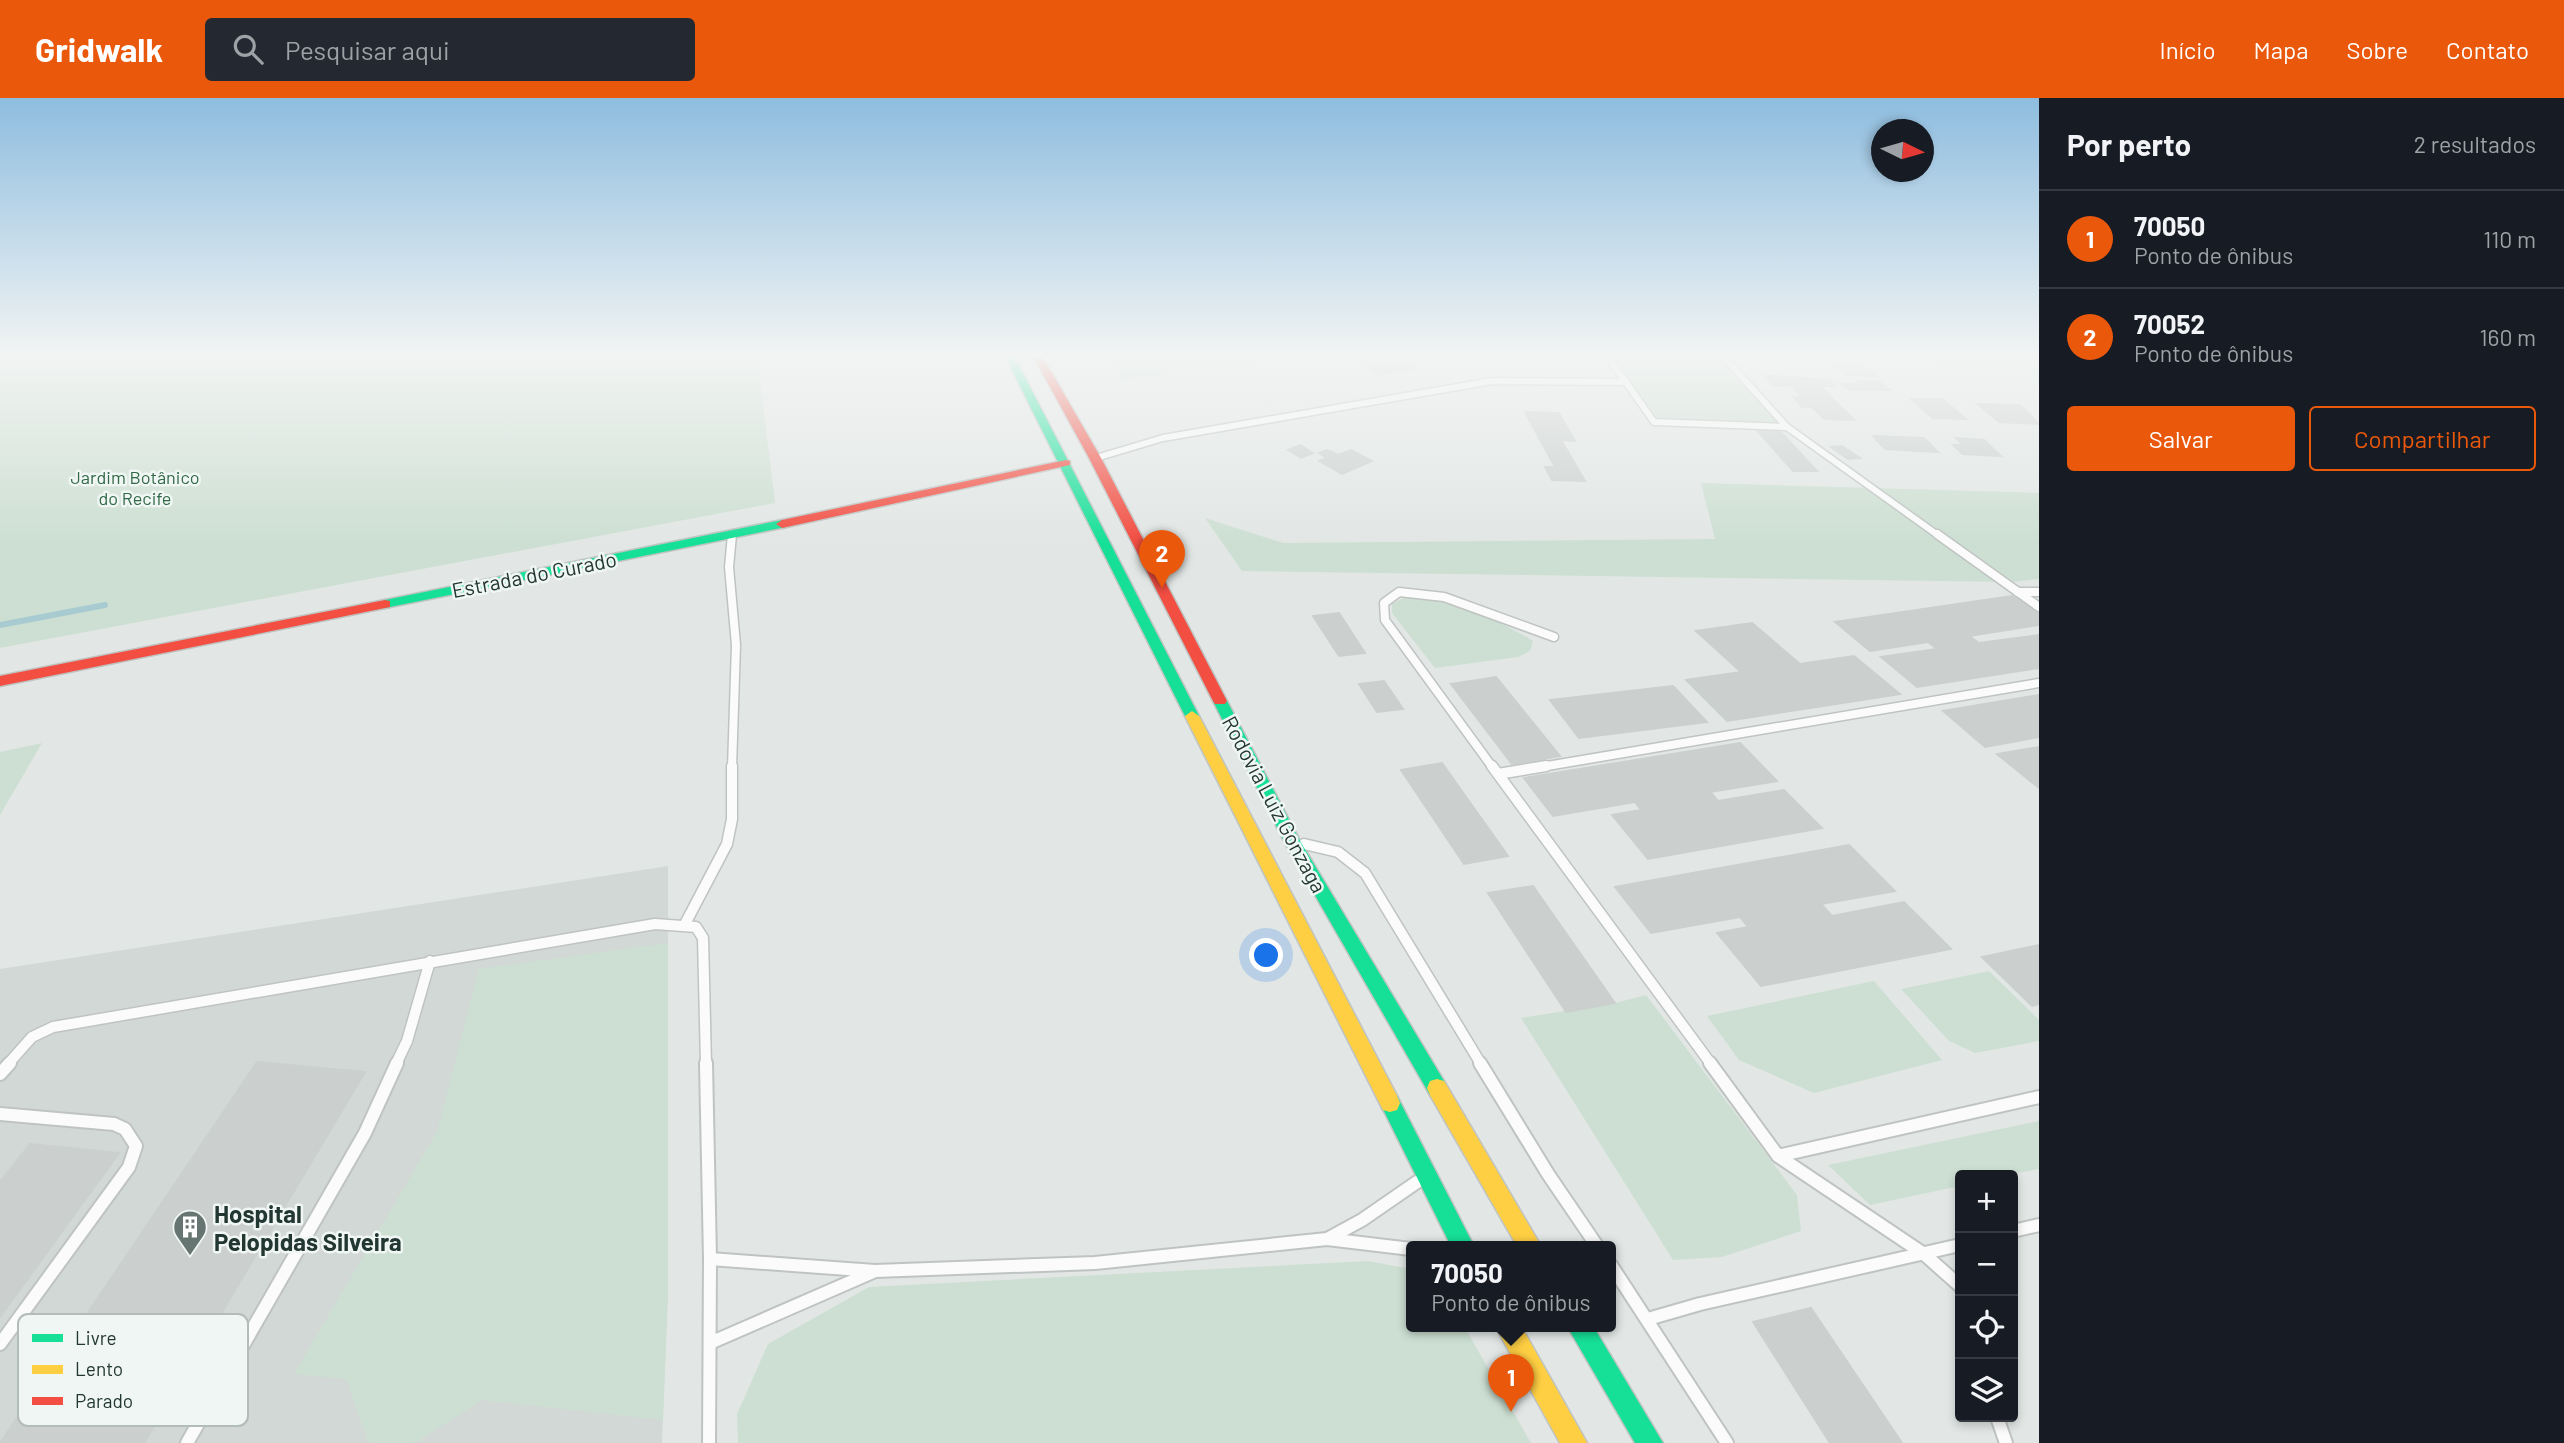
<!DOCTYPE html>
<html lang="pt">
<meta charset="utf-8">
<style>
body{margin:0;font-family:Barlow,sans-serif;background:#242831;color:#f1f3f6}
.controls{position:absolute;right:21px;bottom:21px;display:grid;overflow:hidden;border-radius:7px;box-shadow:0 4px 10px #0003}
.controls button{width:63px;height:63px;display:grid;place-items:center;padding:0;border:0;border-bottom:2px solid #363941;background:#171b24;color:#f1f3f6;font:35px sans-serif}
.compass{position:absolute;left:1871px;top:21px;width:63px;height:63px;border-radius:50%;background:#171b24;box-shadow:0 4px 10px #0003;rotate:95deg}
.you{position:absolute;left:1267px;top:858px;width:24px;height:24px;margin:-18px;border:5px solid #fff;border-radius:50%;background:#1a73e8;box-shadow:0 0 0 10px #1a73e833}
.badge{display:grid;place-items:center;width:46px;height:46px;border-radius:50%;background:#ea580c;color:#fff;font-size:23px;font-weight:700}
.pin{position:absolute;translate:-50% -58px;filter:drop-shadow(0 2px 4px #0008)}
.pin::after{content:'';position:absolute;top:37px;width:24px;height:21px;background:inherit;clip-path:polygon(0 0,100% 0,50% 100%)}
.popup{position:absolute;left:1406px;top:1143px;width:210px;height:91px;box-sizing:border-box;display:grid;place-content:center;border-radius:7px;background:#171b24;filter:drop-shadow(0 2px 5px #0005);font-size:23px;white-space:nowrap;color:#9ea1a6}
.popup b{font-size:26px;color:#f1f3f6}
.popup::after{content:'';position:absolute;left:50%;top:100%;margin-left:-14px;border:14px solid transparent;border-top-color:#171b24}
.list{margin:0;padding:0;list-style:none}
h2{display:flex;justify-content:space-between;align-items:center;height:91px;margin:0;padding:0 28px;font-size:30px}
h2 small{font-size:23px;font-weight:400;color:#9ea1a6}
.list li{display:grid;grid-template-columns:46px 1fr auto;gap:21px;align-items:center;box-sizing:border-box;height:98px;padding:0 28px;border-top:2px solid #363941}
.list b{display:block;font-size:26px;white-space:nowrap}
.list p{margin:0;font-size:23px;white-space:nowrap;color:#9ea1a6}
.list em{font-size:23px;font-style:normal;color:#9ea1a6}
.actions{display:flex;gap:14px;padding:21px 28px}
.actions a{flex:1;padding:16px 0;border:2px solid #ea580c;border-radius:7px;text-align:center;font-size:24px;color:#ea580c}
.actions .main{background:#ea580c;color:#fff}
.icon{flex:none;width:38px;height:38px;fill:none;stroke:currentColor;stroke-width:2;stroke-linecap:round;stroke-linejoin:round}
.map{position:relative;flex:none;width:2039px;height:1345px;overflow:hidden}
header{display:flex;align-items:center;gap:42px;box-sizing:border-box;height:98px;padding:0 35px;background:#ea580c;color:#fff}
header strong{font-size:33px}
nav{display:flex;gap:38px;margin-inline-start:auto;font-size:24px}
.search{width:490px;height:63px;background:#242831;display:flex;align-items:center;gap:18px;box-sizing:border-box;padding:0 24px;border-radius:7px;color:#9ea1a6;font-size:26px}
main{display:flex}
aside{flex:1;background:#171b24}
.map>svg:first-child{display:block}
.built{fill:#d1d8d5}
.green{fill:#cddfd2}
.lines{fill:none;stroke-linecap:round;stroke-linejoin:round}
.stream{stroke:#a7cbd1;stroke-width:6}
.building{fill:#cbd0ce;stroke:#cbd0ce;stroke-width:2}
.lane-far3-casing{stroke:#bfc4c2;stroke-width:9}
.lane-far2-casing{stroke:#bfc4c2;stroke-width:11}
.lane-far1-casing{stroke:#bfc4c2;stroke-width:13}
.lane-casing{stroke:#bfc4c2;stroke-width:16}
.fast-casing{stroke:#bfc4c2;stroke-width:3}
.slow-casing{stroke:#bfc4c2;stroke-width:3}
.jam-casing{stroke:#bfc4c2;stroke-width:3}
.lane-far3{stroke:#fbfbfb;stroke-width:6}
.lane-far2{stroke:#fbfbfb;stroke-width:8}
.lane-far1{stroke:#fbfbfb;stroke-width:10}
.lane{stroke:#fbfbfb;stroke-width:12}
.fast{fill:#16e098;fill-rule:evenodd}
.slow{fill:#ffcf43;fill-rule:evenodd}
.jam{fill:#f24e42;fill-rule:evenodd}
.labels{text-anchor:middle;dominant-baseline:central;stroke-width:5;stroke-linejoin:round;paint-order:stroke}
.far-park-label{font-size:18px;fill:#326947;stroke:#f0f6f3}
.street-label{font-size:21px;fill:#233732;stroke:#f0f6f3}
.near-poi-label{font-size:24px;font-weight:bold;fill:#233732;stroke:#f0f6f3;text-anchor:start}
.key{fill:#f0f6f3;stroke:#b2bdb9;stroke-width:2}
.key-label{font-size:19px;fill:#233732}
</style>
<header>
<strong>Gridwalk</strong>
<div class="search"><svg class="icon" aria-label="search" viewBox="0 0 24 24"><circle cx="10" cy="10" r="6"/><path d="M15 15l6 6"/></svg>Pesquisar aqui</div>
<nav><a>Início</a><a>Mapa</a><a>Sobre</a><a>Contato</a></nav>
</header>
<main>
<div class="map">
<svg width="2039" height="1345" viewBox="0 0 2039 1345">
<rect width="100%" height="100%" fill="#e2e7e5"/>
<polygon class="built" points="668,768 668,1192 662,1345 0,1345 0,871"/>
<g class="green">
<polygon points="0,256 753,256 758,266 775,405 0,550"/>
<polygon points="1104,256 1353,256 1121,282"/>
<polygon points="1606,256 1721,256 1787,329 1654,324"/>
<polygon points="1923,256 2024,256 2039,262 2039,281 2029,273 1942,271"/>
<polygon points="1701,385 2039,395 2039,481 2012,484 1242,473 1205,420 1283,445 1715,441"/>
<path d="M1407,498c43,4 89,22 126,45l-3,10 -12,6 -83,11 -43,-55v-9z"/>
<polygon points="42,645 0,717 0,654"/>
<polygon points="668,845 668,1192 663,1322 482,1302 415,1345 369,1345 346,1281 294,1276 437,1034 479,871"/>
<polygon points="1989,873 2039,922 2039,943 1975,955 1949,943 1901,891"/>
<polygon points="1874,883 1942,962 1814,995 1739,962 1707,918"/>
<polygon points="1646,897 1797,1097 1801,1133 1722,1159 1673,1162 1521,920 1615,905"/>
<polygon points="2039,1023 2039,1071 2008,1077 1960,1077 1960,1088 1870,1107 1828,1067"/>
<polygon points="1368,1163 1411,1171 1411,1228 1464,1228 1531,1345 738,1345 737,1316 768,1246 869,1189"/>
</g>
<g class="lines">
<polyline class="stream" points="0,527 105,507"/>
</g>
<g class="building">
<polygon points="1403,258 1418,270 1376,277 1361,265"/>
<polygon points="1838,269 1867,270 1876,278 1847,277"/>
<polygon points="1764,277 1829,282 1836,288 1820,288 1854,322 1824,321 1812,309 1802,309 1793,299 1802,299 1791,288 1774,288"/>
<polygon points="1858,283 1879,283 1890,292 1848,291 1842,286 1861,286"/>
<polygon points="1911,301 1942,301 1966,321 1933,320"/>
<polygon points="1978,306 2020,307 2039,326 1999,324"/>
<polygon points="1525,314 1559,315 1575,343 1561,342 1585,383 1552,382 1545,369 1555,369"/>
<polygon points="1756,331 1778,331 1817,373 1793,373"/>
<polygon points="1873,338 1924,340 1938,354 1885,351"/>
<polygon points="1956,340 1984,342 2001,358 1963,356 1953,347 1963,347"/>
<polygon points="1300,347 1313,355 1301,360 1288,352"/>
<polygon points="1842,348 1860,360 1848,361 1831,349"/>
<polygon points="1327,352 1338,357 1351,352 1372,363 1342,376 1319,363 1327,360 1319,355"/>
<polygon points="2012,498 2039,516 2039,527 1969,538 1979,545 2039,537 2039,570 1917,589 1881,559 1937,551 1928,544 1870,553 1835,524"/>
<polygon points="1339,515 1365,555 1339,558 1313,518"/>
<polygon points="1752,525 1800,566 1854,558 1900,596 1727,623 1686,582 1741,574 1696,533"/>
<polygon points="1496,579 1560,658 1512,666 1451,586"/>
<polygon points="1384,583 1403,611 1377,614 1359,586"/>
<polygon points="1673,588 1707,624 1579,640 1550,602"/>
<polygon points="2039,597 2039,639 1985,649 1943,613"/>
<polygon points="1740,645 1777,683 1710,694 1718,703 1784,692 1822,730 1648,761 1612,717 1641,712 1635,704 1553,718 1524,680"/>
<polygon points="2039,649 2039,690 1997,656"/>
<polygon points="1442,665 1508,758 1464,766 1401,672"/>
<polygon points="1849,747 1895,793 1821,806 1832,818 1904,804 1951,851 1761,888 1717,835 1748,829 1740,819 1651,835 1615,789"/>
<polygon points="1533,788 1615,905 1566,914 1488,795"/>
<polygon points="2039,847 2039,906 2032,908 1982,859"/>
<polygon points="257,964 365,974 144,1345 0,1345"/>
<polygon points="30,1046 119,1055 0,1219 0,1084"/>
<polygon points="1811,1210 1902,1345 1830,1345 1753,1224"/>
</g>
<g class="lines">
<g class="lane-far3-casing">
<g id="lane-far3">
<polyline points="1606,256 1654,324 1787,329 1721,256"/>
<polyline points="1710,256 1721,256"/>
<polyline points="1787,329 1939,438"/>
<polyline points="1096,360 1163,340 1492,283 1625,284"/>
</g>
</g>
<g class="lane-far2-casing">
<g id="lane-far2">
<polyline points="1937,436 2039,509"/>
<polyline points="732,437 729,469 736,547 732,670"/>
<polyline points="2018,494 2039,494"/>
<polyline points="1493,670 1385,522 1384,505 1399,494 1444,499 1554,539"/>
<polyline points="1535,670 2039,585"/>
</g>
</g>
<g class="lane-far1-casing">
<g id="lane-far1">
<polyline points="1492,668 1711,966"/>
<polyline points="1498,676 1546,668"/>
<polyline points="1304,746 1338,754 1365,775 1481,966"/>
<polyline points="685,826 727,746 732,721 732,668"/>
<polyline points="8,966 32,939 53,929 655,826 696,829 703,840 706,966"/>
<polyline points="396,966 407,943 430,863"/>
</g>
</g>
<g class="lane-casing">
<g id="lane">
<polyline points="706,965 710,1161 709,1345"/>
<polyline points="1480,965 1548,1076 1597,1148"/>
<polyline points="1710,965 1778,1058 2039,999"/>
<polyline points="0,976 10,965"/>
<polyline points="0,1016 114,1026 125,1031 136,1048 129,1069 0,1246"/>
<polyline points="1778,1058 1924,1156 1960,1188"/>
<polyline points="2013,1133 2039,1127"/>
<polyline points="1329,1140 1362,1122 1417,1084"/>
<polyline points="710,1161 875,1173 1095,1165 1327,1141 1411,1151"/>
<polyline points="1611,1167 1727,1345"/>
<polyline points="1648,1221 1700,1206 1960,1147"/>
<polyline points="710,1245 873,1174"/>
<polyline points="1997,1319 2006,1345"/>
<polyline points="187,1345 365,1035 397,965"/>
</g>
</g>
<g class="fast-casing">
<g id="fast">
<polygon points="1004,256 1013,256 1199,618 1197,621 1192,623 1185,618"/>
<polygon points="782,422 786,423 786,429 385,510 378,506 385,502"/>
<polygon points="1220,598 1227,603 1300,743 1444,983 1447,990 1444,997 1437,999 1430,997 1285,745 1213,603"/>
<polygon points="1390,996 1397,998 1474,1148 1451,1148 1380,1005 1383,998"/>
<polygon points="1567,1228 1593,1228 1663,1345 1635,1345"/>
</g>
</g>
<g class="slow-casing">
<g id="slow">
<polygon points="1192,613 1199,618 1397,998 1400,1005 1397,1012 1390,1014 1383,1012 1185,618"/>
<polygon points="1437,981 1444,983 1541,1148 1517,1148 1430,997 1427,990 1430,983"/>
<polygon points="1495,1228 1521,1228 1587,1345 1560,1345"/>
</g>
</g>
<g class="jam-casing">
<g id="jam">
<polygon points="1032,256 1041,256 1101,360 1227,603 1225,606 1215,606 1213,603 1089,360"/>
<polygon points="1066,362 1070,363 1070,367 782,430 776,426 782,422"/>
<polygon points="385,502 390,503 390,509 0,588 0,578"/>
</g>
</g>
<use href="#lane-far3" class="lane-far3"/>
<use href="#lane-far2" class="lane-far2"/>
<use href="#lane-far1" class="lane-far1"/>
<use href="#lane" class="lane"/>
<use href="#fast" class="fast"/>
<use href="#slow" class="slow"/>
<use href="#jam" class="jam"/>
</g>
<linearGradient id="sky" x2="0" y2="1"><stop stop-color="#8ebddf"/><stop offset="0.58" stop-color="#f2f4f3"/><stop offset="1" stop-color="#f2f4f3" stop-opacity="0"/></linearGradient>
<rect width="2039" height="444" fill="url(#sky)"/>
<defs>
<g id="building-pin" transform="scale(1.75)"><path d="M0 17L-7.5 6A9.5 9.5 0 1 1 7.5 6Z" fill="#667571" stroke="#f0f6f3"/><path d="M-4-6H4V6H1V3H-1V6H-4ZM-2.5-4.3h1.7v1.8h-1.7ZM.8-4.3h1.7v1.8H.8ZM-2.5-1h1.7V.8h-1.7ZM.8-1h1.7V.8H.8Z" fill="#fff"/></g>
</defs>
<g fill-rule="evenodd">
<use href="#building-pin" x="190" y="1129"/>
</g>
<g class="labels">
<g class="far-park-label">
<text x="135" y="379">Jardim Botânico<tspan x="135" dy="21">do Recife</tspan></text>
</g>
<g class="street-label">
<text transform="translate(534 476) rotate(-11)">Estrada do Curado</text>
<text transform="translate(1275 706) rotate(62)">Rodovia Luiz Gonzaga</text>
</g>
<g class="near-poi-label">
<text x="214" y="1115">Hospital<tspan x="214" dy="28">Pelopidas Silveira</tspan></text>
</g>
</g>
<rect x="18" y="1216" width="230" height="112" rx="10" class="key"/>
<rect x="32" y="1236" width="31" height="8" fill="#16e098"/>
<rect x="32" y="1267" width="31" height="9" fill="#ffcf43"/>
<rect x="32" y="1299" width="31" height="8" fill="#f24e42"/>
<g class="key-label">
<text x="75" y="1247">Livre</text>
<text x="75" y="1278">Lento</text>
<text x="75" y="1310">Parado</text>
</g>
</svg>
<div class="controls">
<button>+</button>
<button>−</button>
<button><svg class="icon" aria-label="locate" viewBox="0 0 24 24"><circle cx="12" cy="12" r="6"/><path d="M12 2v4M12 18v4M2 12h4M18 12h4"/></svg></button>
<button><svg class="icon" aria-label="layers" viewBox="0 0 24 24"><path d="M12 4l9 5-9 5-9-5zM3 14l9 5 9-5"/></svg></button>
</div>
<svg class="compass" viewBox="-18 -18 36 36"><path d="M0-13l5 13h-10z" fill="#e53935"/><path d="M0 13l5-13h-10z" fill="#9ea1a6"/></svg>
<div class="you"></div>
<div class="pin badge" style="left:1511px;top:1314px">1</div>
<div class="popup"><b>70050</b>Ponto de ônibus</div>
<div class="pin badge" style="left:1162px;top:490px">2</div>
</div>
<aside>
<h2>Por perto<small>2 resultados</small></h2>
<ul class="list">
<li><span class="badge">1</span><div><b>70050</b><p>Ponto de ônibus</p></div><em>110 m</em></li>
<li><span class="badge">2</span><div><b>70052</b><p>Ponto de ônibus</p></div><em>160 m</em></li>
</ul>
<div class="actions"><a class="main">Salvar</a><a>Compartilhar</a></div>
</aside>
</main>
